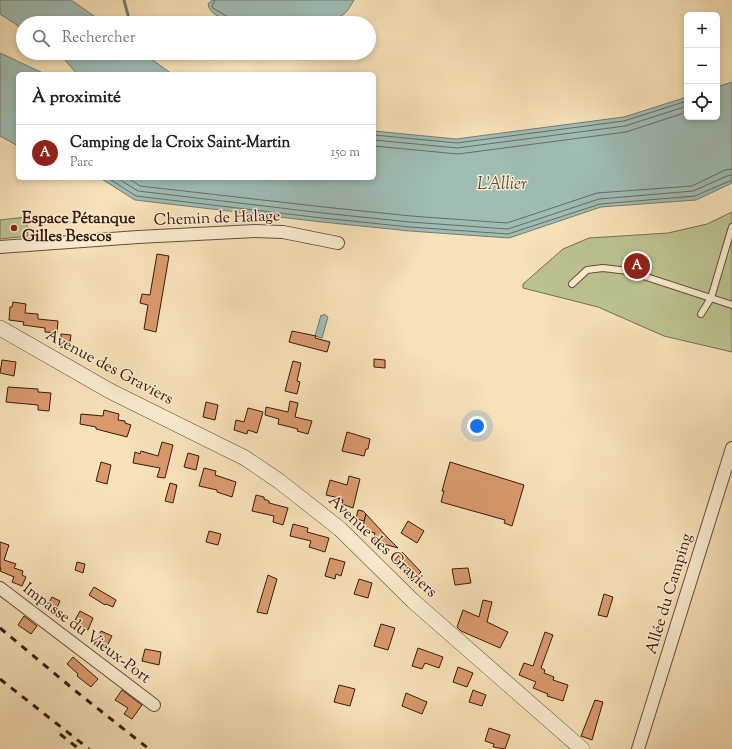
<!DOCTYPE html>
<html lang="fr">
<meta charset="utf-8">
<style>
body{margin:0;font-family:"Sorts Mill Goudy",serif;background:#f2f2f2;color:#222}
.controls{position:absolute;right:12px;top:12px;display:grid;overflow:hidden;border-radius:6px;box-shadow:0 2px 6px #0003}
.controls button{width:36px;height:36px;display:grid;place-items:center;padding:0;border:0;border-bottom:1px solid #e0e0e0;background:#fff;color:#222;font:20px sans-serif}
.you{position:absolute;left:477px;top:426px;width:14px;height:14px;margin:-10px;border:3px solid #fff;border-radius:50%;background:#1a73e8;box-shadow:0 0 0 6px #1a73e833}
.badge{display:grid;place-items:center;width:26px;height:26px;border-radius:50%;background:#8f2418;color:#fff;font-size:13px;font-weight:700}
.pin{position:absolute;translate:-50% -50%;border:2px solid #fff;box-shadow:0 1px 4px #0006}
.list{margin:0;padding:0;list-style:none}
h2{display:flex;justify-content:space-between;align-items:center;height:52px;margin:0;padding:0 16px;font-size:17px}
h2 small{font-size:13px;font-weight:400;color:#767676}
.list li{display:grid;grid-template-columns:26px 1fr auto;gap:12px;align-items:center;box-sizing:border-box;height:56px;padding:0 16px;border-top:1px solid #e0e0e0}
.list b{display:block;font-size:15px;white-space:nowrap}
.list p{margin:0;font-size:13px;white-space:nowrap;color:#767676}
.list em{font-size:13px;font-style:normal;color:#767676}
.icon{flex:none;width:22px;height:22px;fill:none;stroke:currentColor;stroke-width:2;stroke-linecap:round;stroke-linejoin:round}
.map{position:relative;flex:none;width:732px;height:749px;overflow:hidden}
.search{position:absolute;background:#fff;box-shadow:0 2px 6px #0003;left:16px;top:16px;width:360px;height:44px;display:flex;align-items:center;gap:10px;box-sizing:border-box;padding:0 14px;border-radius:22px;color:#767676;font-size:15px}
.panel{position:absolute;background:#fff;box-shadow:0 2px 6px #0003;left:16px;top:72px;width:360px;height:108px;border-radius:6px}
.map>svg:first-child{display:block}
.green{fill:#bcc390;stroke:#7a6e4e}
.water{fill:#9ebcb4;stroke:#757b70}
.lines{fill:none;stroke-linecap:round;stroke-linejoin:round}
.shore{stroke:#6b6b60;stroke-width:1}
.stream{stroke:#757b70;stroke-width:3}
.building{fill:#da996d;stroke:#381a0b}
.service-casing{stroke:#684c36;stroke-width:8}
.minor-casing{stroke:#684c36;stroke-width:14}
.tertiary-casing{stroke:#684c36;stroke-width:16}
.service{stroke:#faecd1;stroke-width:6}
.minor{stroke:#faecd1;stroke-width:12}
.tertiary{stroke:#faecd1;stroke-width:15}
.rail{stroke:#381a0b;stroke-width:3;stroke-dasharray:7 7;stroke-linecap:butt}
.poi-dot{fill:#8f2418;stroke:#faecd1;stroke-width:1.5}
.labels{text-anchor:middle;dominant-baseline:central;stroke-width:3;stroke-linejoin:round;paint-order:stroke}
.poi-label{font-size:16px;font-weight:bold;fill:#381a0b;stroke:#faecd1;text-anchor:start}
.street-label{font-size:16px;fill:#381a0b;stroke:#faecd1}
.water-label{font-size:17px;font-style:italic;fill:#574b3e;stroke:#faecd1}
</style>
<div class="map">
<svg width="732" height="749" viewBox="0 0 732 749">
<rect width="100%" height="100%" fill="#f7e1b8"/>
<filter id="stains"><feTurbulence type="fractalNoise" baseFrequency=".005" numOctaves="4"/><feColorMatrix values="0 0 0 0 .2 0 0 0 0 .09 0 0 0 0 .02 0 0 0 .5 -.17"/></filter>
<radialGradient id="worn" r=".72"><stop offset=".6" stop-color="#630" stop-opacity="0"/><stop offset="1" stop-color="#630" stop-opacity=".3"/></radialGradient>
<g class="green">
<polygon points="732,212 732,352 664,336 598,307 523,288 523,284 563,249 589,238 668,233 707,224"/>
<polygon points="26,217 28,236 0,239 0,220"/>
</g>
<g class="water">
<polygon points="0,0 71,0 104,23 23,23 23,29 0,14"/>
<path d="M212,0h142c-3,5 -7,13 -13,16 -3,2 -5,1 -9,4l-2,-1 -5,4h-78l-12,-1 -2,-2 -5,2c-7,-5 -19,-8 -20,-18z"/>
<polygon points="0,53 45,74 18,74 18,146 0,136"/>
<polygon points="56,53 143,53 172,74 77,74 63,58"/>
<polygon points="732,82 732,183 696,200 601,207 509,238 410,231 322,222 135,200 100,178 374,178 374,131 456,139 624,117 687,97 687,117 717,117 717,87"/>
<polygon points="324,314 328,317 322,338 315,336 321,315 323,316"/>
</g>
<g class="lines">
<g class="shore">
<polyline points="215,0 212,6 213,8 228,17 235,17 238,20 238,23"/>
<polyline points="374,135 457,143 624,121 687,101"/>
<polyline points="374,140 457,148 625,126 687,106"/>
<polyline points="374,146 458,154 626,132 687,112"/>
<polyline points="108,178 136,196 322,218 410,227 508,234 600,204 695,196 732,180"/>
<polyline points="117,178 138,191 323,213 410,222 508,229 599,199 693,191 727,176 732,175"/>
<polyline points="128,178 140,186 324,207 411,216 507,223 597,193 692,186 725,170 732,169"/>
</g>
<polyline class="stream" points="124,0 130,23"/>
</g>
<g class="building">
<polygon points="157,254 169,256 156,332 144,329 148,305 140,303 142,294 150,295"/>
<polygon points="13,302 26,304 25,313 38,314 38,319 58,321 57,333 45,332 45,328 23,325 24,322 9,320 10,307 12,307"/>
<polygon points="292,331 316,336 315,338 330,342 327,352 289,342"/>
<polygon points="61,334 71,335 69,348 60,347"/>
<polygon points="374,359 385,360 385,368 374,367"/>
<polygon points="2,360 16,362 14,376 0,373"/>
<polygon points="293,361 301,363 297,381 300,382 297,394 285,391"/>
<polygon points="8,387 38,389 38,392 51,393 49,411 38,410 38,405 6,402"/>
<polygon points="290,401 298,403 295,417 312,421 308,434 297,431 298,429 278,424 279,419 265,415 266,407 288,412"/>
<polygon points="206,402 218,405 215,420 203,417"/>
<polygon points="248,408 263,412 257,433 248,430 247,434 234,430 236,420 244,422"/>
<polygon points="104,410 119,414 118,420 125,421 125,423 131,425 127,437 96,429 96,427 80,424 81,414 103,416"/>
<polygon points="347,432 370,439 368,449 366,449 364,456 342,451"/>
<polygon points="162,442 173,445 165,478 157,477 160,468 133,463 135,452 140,454 141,451 158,456"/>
<polygon points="188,453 199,456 196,470 184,467"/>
<polygon points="101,462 111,465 107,484 96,481"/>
<polygon points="450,462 524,485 512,526 504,523 505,520 441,502 444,491 442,491"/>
<polygon points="204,468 216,471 215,475 236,482 232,497 217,492 217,490 199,486"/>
<polygon points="349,476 360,479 353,508 342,504 343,500 338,499 339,498 326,495 330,480 347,485"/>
<polygon points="170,483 177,485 173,503 165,501"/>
<polygon points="256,495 264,497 264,499 269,501 269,503 288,508 283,525 273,522 274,516 252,511"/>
<polygon points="358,510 363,511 366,514 364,521 356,519"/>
<polygon points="366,514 387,537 398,548 373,541 375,533 362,530"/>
<polygon points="408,521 424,531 417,543 401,533"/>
<polygon points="293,524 308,528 307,532 329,538 325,552 309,547 311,541 290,536"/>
<polygon points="209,531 221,534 218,545 206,542"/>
<polygon points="0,542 9,545 4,560 16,564 14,568 23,571 22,575 26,577 22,586 12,582 14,577 0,571 1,568 0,568"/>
<polygon points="402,552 421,572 412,581 393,562"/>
<polygon points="330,558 345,562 341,576 336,574 335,579 325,576"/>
<polygon points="77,562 85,564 83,573 75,570"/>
<polygon points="468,568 471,583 455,585 452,569"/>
<polygon points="268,575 277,579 267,614 257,612"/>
<polygon points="359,579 372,583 368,598 354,594"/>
<polygon points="94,587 116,600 113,607 106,604 105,605 89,595"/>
<polygon points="604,594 613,597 607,617 598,615"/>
<polygon points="52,597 60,601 56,610 47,606"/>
<polygon points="483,600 492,602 487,622 508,632 500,648 461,631 457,627 463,610 479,617"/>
<polygon points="80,611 93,618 88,630 74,622"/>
<polygon points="24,616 37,626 31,634 18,625"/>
<polygon points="381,624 395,628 388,650 374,646"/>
<polygon points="101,631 112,636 105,650 94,645"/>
<polygon points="545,632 553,635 541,668 545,670 544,673 554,677 553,680 568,685 563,701 547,696 548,694 533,688 536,682 519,675 524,663 533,666"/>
<polygon points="418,648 443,657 439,668 425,663 422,669 412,666"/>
<polygon points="145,649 161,652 159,665 142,661"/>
<polygon points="73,657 98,679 91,687 77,676 78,674 67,664"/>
<polygon points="458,667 473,673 467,687 453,682"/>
<polygon points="339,685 355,689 350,706 334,702"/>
<polygon points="122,690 142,705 132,719 124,714 128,708 115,700"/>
<polygon points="473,690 486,695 482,706 469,702"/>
<polygon points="406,693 427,702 422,714 402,706"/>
<polygon points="595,700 603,702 592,740 581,736"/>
<polygon points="489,728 510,735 505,749 493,747 494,744 485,741"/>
</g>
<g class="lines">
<g class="service-casing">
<g id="service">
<polyline points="572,284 587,270 603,268 628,271 732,305"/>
<polyline points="701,314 711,298 732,227"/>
</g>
</g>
<g class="minor-casing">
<g id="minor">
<polyline points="0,247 138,237 255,231 283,232 338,243"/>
<polyline points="0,588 154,705"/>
<polyline points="638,749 732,448"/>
</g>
</g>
<g class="tertiary-casing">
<polyline id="tertiary" points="0,328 110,391 245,458 279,481 340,529 413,601 582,749"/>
</g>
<use href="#service" class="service"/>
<use href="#minor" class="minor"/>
<use href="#tertiary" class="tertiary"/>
<g class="rail">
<polyline points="0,628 78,693 149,749"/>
<polyline points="0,679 89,749"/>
<polyline points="60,734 79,749"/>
</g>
</g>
<circle class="poi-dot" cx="14" cy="228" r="4"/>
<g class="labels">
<g class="poi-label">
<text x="22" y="219">Espace Pétanque<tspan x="22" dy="18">Gilles Bescos</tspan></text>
</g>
<g class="street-label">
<text transform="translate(217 219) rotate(-2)">Chemin de Halage</text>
<text transform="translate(109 368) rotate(28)">Avenue des Graviers</text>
<text transform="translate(382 547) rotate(43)">Avenue des Graviers</text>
<text transform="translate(670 594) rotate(-73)">Allée du Camping</text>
<text transform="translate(86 634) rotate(37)">Impasse du Vieux-Port</text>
</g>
<g class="water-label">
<text x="502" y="185">L'Allier</text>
</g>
</g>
<rect width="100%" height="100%" filter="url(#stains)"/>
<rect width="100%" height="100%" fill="url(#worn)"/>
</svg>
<div class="controls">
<button>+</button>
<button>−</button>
<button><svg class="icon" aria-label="locate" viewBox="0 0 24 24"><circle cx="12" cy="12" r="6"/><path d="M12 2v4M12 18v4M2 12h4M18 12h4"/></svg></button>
</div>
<div class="you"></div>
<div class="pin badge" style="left:637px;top:266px">A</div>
<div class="search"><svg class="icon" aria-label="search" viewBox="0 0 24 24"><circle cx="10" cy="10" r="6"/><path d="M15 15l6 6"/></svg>Rechercher</div>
<section class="panel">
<h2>À proximité<small></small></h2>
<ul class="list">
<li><span class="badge">A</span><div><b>Camping de la Croix Saint-Martin</b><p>Parc</p></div><em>150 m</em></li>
</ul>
</section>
</div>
